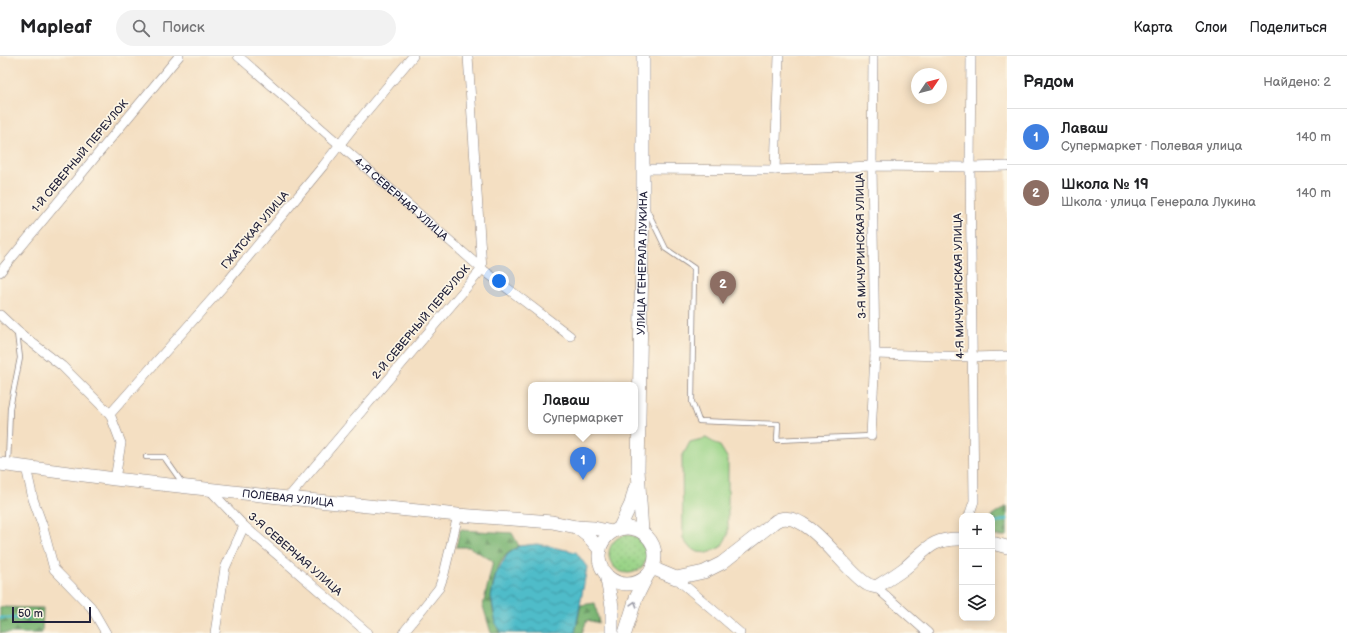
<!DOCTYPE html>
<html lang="ru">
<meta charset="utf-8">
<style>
body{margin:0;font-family:"Balsamiq Sans",sans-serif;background:#f2f2f2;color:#202124}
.controls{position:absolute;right:12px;bottom:12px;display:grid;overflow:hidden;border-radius:8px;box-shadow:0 2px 10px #0003}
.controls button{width:36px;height:36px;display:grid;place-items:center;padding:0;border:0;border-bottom:1px solid #e0e0e0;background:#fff;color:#202124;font:20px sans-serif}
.compass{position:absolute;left:911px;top:12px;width:36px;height:36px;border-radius:50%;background:#fff;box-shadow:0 2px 10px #0003;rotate:55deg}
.scale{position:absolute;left:12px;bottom:10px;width:79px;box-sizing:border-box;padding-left:4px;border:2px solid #22223b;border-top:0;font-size:11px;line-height:14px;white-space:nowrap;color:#22223b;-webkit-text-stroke:3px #fcf5e5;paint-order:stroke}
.you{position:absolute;left:499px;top:225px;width:14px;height:14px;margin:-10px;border:3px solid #fff;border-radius:50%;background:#1a73e8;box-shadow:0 0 0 6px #1a73e833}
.badge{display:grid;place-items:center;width:26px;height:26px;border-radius:50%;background:#d1495b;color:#fff;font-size:13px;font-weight:700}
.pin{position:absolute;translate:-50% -33px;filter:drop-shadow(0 1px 2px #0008)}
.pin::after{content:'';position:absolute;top:21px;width:14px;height:12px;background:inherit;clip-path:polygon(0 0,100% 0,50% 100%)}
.popup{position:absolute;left:528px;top:326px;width:110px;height:52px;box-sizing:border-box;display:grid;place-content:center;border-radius:8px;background:#fff;filter:drop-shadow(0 1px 3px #0005);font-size:13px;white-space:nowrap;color:#757577}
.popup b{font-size:15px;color:#202124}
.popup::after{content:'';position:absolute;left:50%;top:100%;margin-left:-8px;border:8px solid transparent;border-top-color:#fff}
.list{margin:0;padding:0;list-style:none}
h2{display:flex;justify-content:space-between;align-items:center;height:52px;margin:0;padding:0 16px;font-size:17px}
h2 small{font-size:13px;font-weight:400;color:#757577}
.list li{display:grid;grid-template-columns:26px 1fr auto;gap:12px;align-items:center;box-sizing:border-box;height:56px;padding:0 16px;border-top:1px solid #e0e0e0}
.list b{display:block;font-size:15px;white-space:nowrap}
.list p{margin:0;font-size:13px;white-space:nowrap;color:#757577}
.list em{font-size:13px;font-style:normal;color:#757577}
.icon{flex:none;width:22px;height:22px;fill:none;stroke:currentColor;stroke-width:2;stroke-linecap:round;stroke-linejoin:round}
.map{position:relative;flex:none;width:1007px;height:577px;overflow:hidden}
header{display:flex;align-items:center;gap:24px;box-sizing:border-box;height:56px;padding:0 20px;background:#fff;border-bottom:1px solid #e0e0e0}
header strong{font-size:19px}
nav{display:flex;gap:22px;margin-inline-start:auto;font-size:14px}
.search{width:280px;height:36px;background:#f2f2f2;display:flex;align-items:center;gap:10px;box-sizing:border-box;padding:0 14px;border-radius:22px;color:#757577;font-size:15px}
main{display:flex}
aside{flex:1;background:#fff}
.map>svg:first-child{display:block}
.grass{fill:url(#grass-dots);stroke:#5d7a60}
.forest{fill:url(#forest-firs);stroke:#4e6c57}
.garden{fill:#98d386;stroke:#5d7a60}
.water{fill:url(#water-waves);stroke:#386f82}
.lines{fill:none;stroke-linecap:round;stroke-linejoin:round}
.stream{stroke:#4fbcc9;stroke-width:3}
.lane-casing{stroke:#8b807e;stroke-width:6}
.street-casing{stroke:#8b807e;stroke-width:10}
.secondary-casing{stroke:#8b807e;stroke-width:14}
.lane{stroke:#fff;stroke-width:4.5}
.street{stroke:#fff;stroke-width:9}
.secondary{stroke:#fff;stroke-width:13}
.oneway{stroke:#9c9ca7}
.labels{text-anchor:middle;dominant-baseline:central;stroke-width:3.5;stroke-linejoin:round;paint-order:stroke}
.street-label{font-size:11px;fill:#22223b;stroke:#fcf5e5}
</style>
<header>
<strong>Mapleaf</strong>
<div class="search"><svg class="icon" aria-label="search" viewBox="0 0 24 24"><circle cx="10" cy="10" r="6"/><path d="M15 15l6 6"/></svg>Поиск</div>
<nav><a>Карта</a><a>Слои</a><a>Поделиться</a></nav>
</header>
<main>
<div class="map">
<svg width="1007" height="577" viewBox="0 0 1007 577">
<defs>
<pattern id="grass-dots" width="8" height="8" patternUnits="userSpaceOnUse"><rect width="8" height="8" fill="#98d386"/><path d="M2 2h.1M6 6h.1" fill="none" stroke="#83b575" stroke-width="1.8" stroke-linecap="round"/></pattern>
<pattern id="forest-firs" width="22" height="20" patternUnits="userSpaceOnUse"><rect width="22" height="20" fill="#7ab573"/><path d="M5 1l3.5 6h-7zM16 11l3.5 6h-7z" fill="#649360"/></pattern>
<pattern id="water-waves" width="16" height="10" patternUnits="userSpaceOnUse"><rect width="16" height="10" fill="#4fbcc9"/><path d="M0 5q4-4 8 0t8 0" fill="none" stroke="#4198a4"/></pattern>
</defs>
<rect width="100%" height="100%" fill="#fcf5e5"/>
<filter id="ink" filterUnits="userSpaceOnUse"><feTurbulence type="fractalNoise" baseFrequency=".025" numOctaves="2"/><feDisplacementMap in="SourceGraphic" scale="8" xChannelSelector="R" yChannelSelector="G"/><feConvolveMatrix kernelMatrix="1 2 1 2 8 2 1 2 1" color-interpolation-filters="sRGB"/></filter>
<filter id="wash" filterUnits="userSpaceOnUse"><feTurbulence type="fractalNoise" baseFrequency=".012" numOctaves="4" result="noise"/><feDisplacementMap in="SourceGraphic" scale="16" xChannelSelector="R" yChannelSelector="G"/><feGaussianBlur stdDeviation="0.9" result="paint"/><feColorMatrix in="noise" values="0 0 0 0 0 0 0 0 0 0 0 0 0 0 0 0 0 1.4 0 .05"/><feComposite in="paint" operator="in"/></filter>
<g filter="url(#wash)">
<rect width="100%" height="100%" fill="#f4dfc2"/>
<circle class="grass" cx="628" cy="498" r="19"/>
<g class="forest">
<polygon points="1007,450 1007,480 992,480 992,460"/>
<path d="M460,474l52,3 7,13c-4,3 -9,5 -13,9 -17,20 -19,57 -4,78h-11l-8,-27 10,-45 -24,-14h-13z"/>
<polygon points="595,547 599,567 587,564 582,577 575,577 581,549"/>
<polygon points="0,551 43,552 42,577 0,577"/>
</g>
<polygon class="garden" points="706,382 720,390 728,403 728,479 721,491 708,497 698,496 689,491 683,483 682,401 690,386"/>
<polygon class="water" points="537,488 576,496 587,511 575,577 502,577 496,568 491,540 496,518 507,499 519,490"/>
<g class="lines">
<g class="stream">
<polyline points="992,468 1007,463"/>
<polyline points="0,562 28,562"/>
</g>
</g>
</g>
<g filter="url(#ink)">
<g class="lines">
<g class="lane-casing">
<g id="lane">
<polyline points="647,154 666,193 694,212 692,346 699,365 778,368 777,384 871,380"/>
<polyline points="146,401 164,401 183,428"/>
<polyline points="8,408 10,352 20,302 17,277"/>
</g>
</g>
<g class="street-casing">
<g id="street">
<path id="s1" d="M238,0l244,213 88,67"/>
<polyline points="642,113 775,114 872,110 970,111 1007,110"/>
<polyline points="775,114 779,0"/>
<polyline points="0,216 179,0"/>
<polyline points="0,259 17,275 62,310 110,358 121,387 115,423"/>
<polyline points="875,298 972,301 1007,300"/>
<polyline points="110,358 228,225 323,110 355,69 413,0"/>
<polyline points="871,380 875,298 872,110 873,0"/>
<polyline points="26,411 33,443 42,468 54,513 91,551 106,577"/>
<polyline points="209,433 244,470 368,577"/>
<polyline points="288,442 482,213 468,0"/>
<polyline points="969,460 974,445 970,111 971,0"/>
<polyline points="676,522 740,577"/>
<polyline points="876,531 928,577"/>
<polyline points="215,577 225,512 244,470"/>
<polyline points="403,577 439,532 444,518 458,459"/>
</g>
</g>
<g class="secondary-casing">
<g id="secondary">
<path id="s2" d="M0,408l115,15 173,19 170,17 94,7 24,5 18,1 18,4"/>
<polyline points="576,471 589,481 600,494"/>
<circle cx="627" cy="500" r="28"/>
<polyline points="619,473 631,448 635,432"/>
<path id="s3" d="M642,476l-4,-62 5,-267v-147"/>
<polyline points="992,487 1007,491"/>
<path d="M652,512l24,10 28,-6 18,-9 50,-39c2,-2 5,-4 8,-5 30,-8 65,53 87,65 3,2 7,2 9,3 10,-6 20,-12 29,-19 22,-18 25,-30 57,-29"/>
<polyline points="606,518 612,550 612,577"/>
<polyline points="625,577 636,542 647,520"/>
</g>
</g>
<use href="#lane" class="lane"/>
<use href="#street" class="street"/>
<use href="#secondary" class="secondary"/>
</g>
<defs><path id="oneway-chevron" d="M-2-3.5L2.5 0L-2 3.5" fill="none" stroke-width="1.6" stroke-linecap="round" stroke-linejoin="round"/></defs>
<use class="oneway" href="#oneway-chevron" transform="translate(634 548) rotate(-73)"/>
</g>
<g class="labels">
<g class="street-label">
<text transform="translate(80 100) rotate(-50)">1-Й СЕВЕРНЫЙ ПЕРЕУЛОК</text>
<text stroke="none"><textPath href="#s1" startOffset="217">4-Я СЕВЕРНАЯ УЛИЦА</textPath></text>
<text transform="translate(255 174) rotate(-50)">ГЖАТСКАЯ УЛИЦА</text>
<text transform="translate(861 190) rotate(-91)">3-Я МИЧУРИНСКАЯ УЛИЦА</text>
<text stroke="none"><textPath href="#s3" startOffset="269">УЛИЦА ГЕНЕРАЛА ЛУКИНА</textPath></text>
<text transform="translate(959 230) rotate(-91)">4-Я МИЧУРИНСКАЯ УЛИЦА</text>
<text transform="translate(421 266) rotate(-50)">2-Й СЕВЕРНЫЙ ПЕРЕУЛОК</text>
<text stroke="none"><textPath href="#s2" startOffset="290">ПОЛЕВАЯ УЛИЦА</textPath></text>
<text transform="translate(295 498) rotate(41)">3-Я СЕВЕРНАЯ УЛИЦА</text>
</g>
</g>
</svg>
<div class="controls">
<button>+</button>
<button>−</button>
<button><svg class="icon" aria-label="layers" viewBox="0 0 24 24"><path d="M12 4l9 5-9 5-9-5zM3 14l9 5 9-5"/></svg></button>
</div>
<svg class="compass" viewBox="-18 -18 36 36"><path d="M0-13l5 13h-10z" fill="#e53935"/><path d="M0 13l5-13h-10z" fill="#757577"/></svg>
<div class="scale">50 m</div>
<div class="you"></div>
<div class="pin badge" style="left:583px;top:424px;background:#3f7fe0">1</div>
<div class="popup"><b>Лаваш</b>Супермаркет</div>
<div class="pin badge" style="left:723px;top:248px;background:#8d6e63">2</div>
</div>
<aside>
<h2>Рядом<small>Найдено: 2</small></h2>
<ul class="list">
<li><span class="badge" style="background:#3f7fe0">1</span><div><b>Лаваш</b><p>Супермаркет · Полевая улица</p></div><em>140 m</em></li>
<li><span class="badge" style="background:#8d6e63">2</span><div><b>Школа № 19</b><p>Школа · улица Генерала Лукина</p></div><em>140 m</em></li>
</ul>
</aside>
</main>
